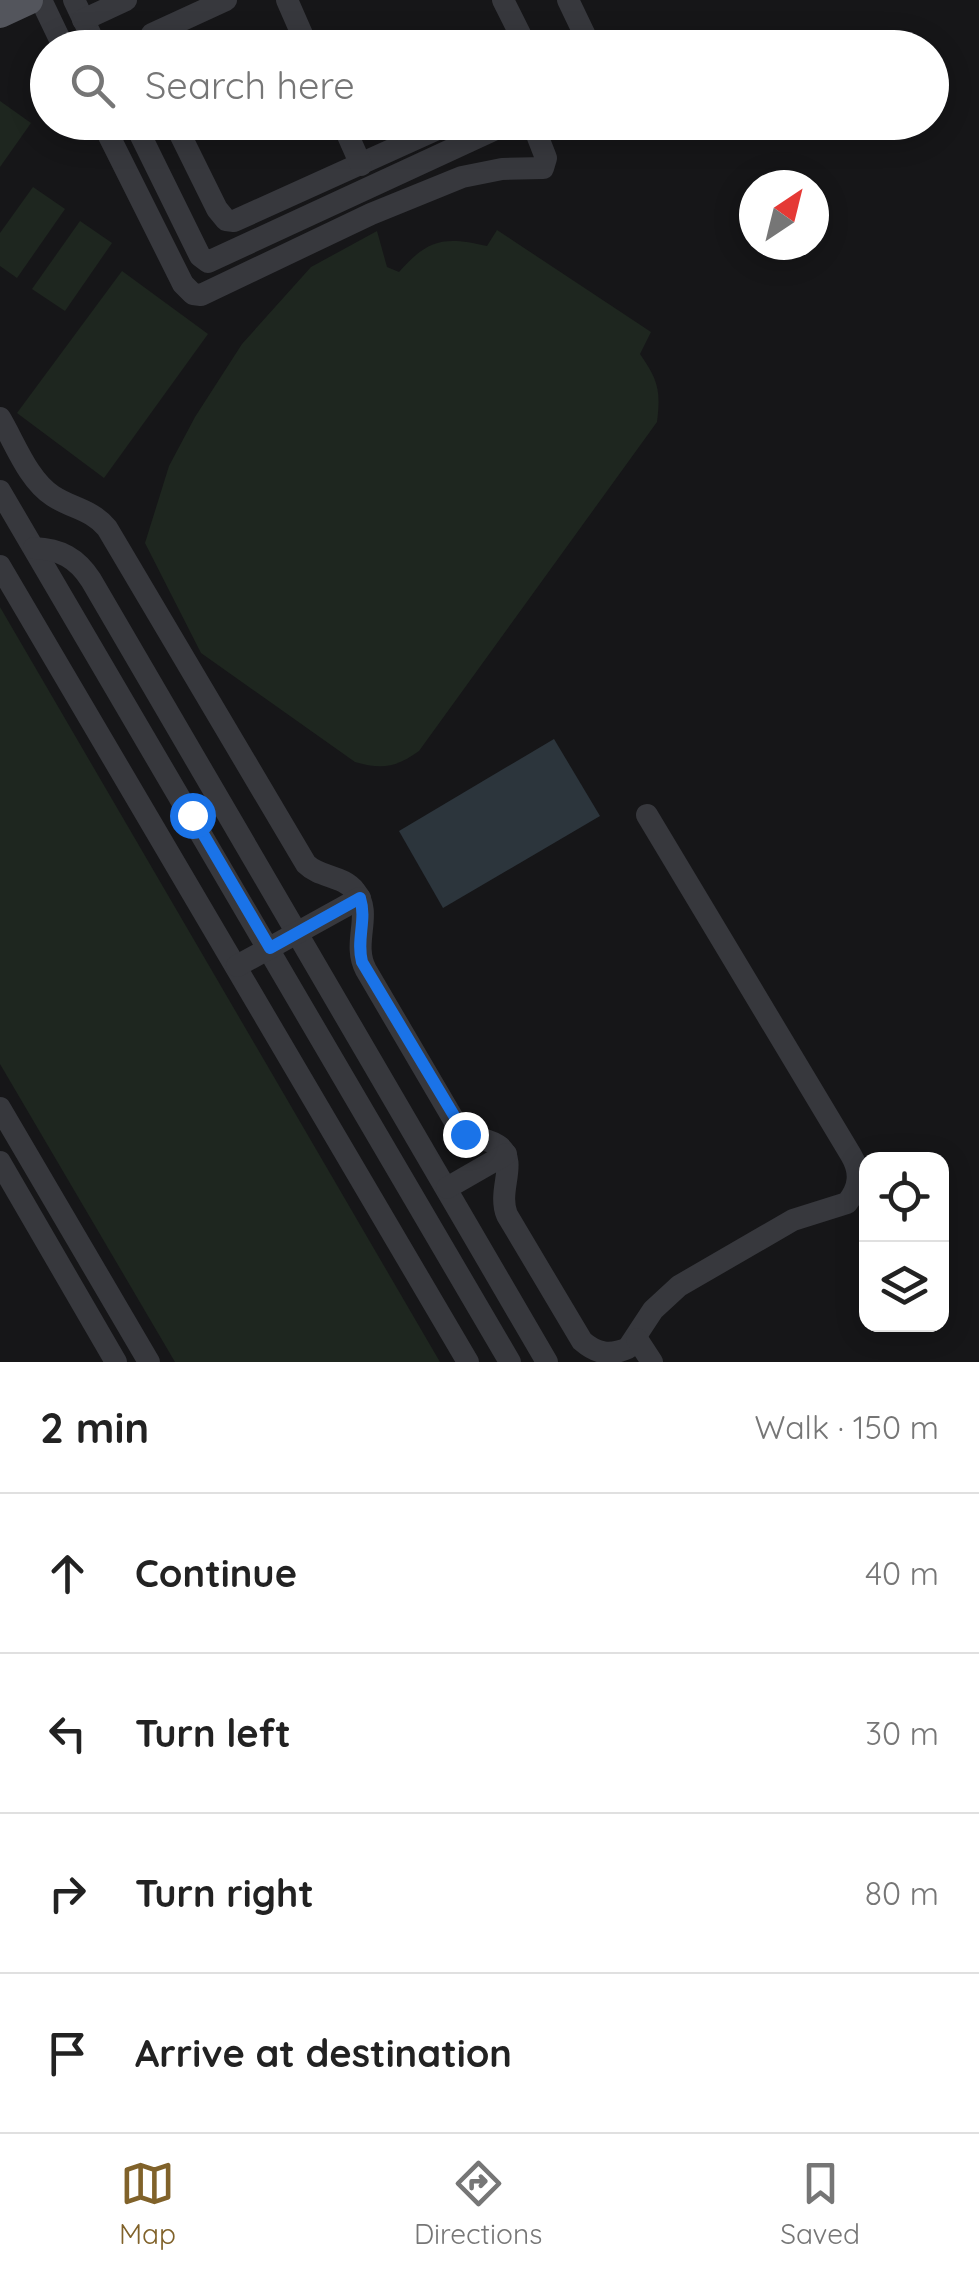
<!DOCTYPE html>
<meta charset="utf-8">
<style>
body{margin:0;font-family:Quicksand,sans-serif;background:#f6f6f6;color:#222}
.controls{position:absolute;right:30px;bottom:30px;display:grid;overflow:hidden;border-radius:20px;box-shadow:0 5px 25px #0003}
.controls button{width:90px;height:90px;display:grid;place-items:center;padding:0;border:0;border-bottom:2px solid #e0e0e0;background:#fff;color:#222;font:50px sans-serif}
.compass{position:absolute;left:739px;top:170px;width:90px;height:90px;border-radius:50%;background:#fff;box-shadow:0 5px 25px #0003;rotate:35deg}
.stop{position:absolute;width:30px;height:30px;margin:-22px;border:8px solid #1a73e8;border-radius:50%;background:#fff}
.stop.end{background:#1a73e8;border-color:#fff;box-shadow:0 2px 10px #0008}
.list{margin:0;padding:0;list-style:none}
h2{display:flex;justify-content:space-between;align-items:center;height:130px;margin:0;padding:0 40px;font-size:42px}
h2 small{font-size:32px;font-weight:400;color:#767676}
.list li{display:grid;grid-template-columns:65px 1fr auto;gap:30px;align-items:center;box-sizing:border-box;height:160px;padding:0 40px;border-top:2px solid #e0e0e0}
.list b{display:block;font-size:38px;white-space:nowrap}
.list em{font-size:32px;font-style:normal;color:#767676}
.icon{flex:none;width:55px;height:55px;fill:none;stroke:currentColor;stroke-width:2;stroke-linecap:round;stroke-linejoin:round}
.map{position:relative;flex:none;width:979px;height:1362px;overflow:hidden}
.search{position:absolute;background:#fff;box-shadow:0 5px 25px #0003;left:30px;right:30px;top:30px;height:110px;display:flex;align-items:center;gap:25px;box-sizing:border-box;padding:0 35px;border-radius:55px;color:#767676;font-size:38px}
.sheet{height:770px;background:#fff}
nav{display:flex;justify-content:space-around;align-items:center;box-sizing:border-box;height:140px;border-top:2px solid #e0e0e0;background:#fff;font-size:28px;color:#767676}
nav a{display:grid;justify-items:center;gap:5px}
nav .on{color:#80622a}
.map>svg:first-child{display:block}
.green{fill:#1e261f}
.water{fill:#2c353c}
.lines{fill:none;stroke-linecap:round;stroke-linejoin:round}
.minor{stroke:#37383d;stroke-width:22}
.major{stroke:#53555c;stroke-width:30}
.route{stroke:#1a73e8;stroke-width:12}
</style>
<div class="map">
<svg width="979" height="1362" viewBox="0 0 979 1362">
<rect width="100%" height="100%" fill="#161618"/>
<g class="green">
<polygon points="0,101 31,123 0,167"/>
<polygon points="33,187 65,209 17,278 0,266 0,233"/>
<polygon points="80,221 112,243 65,311 32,289"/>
<path d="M497,230l154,102 -11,22c18,26 21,36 17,68l-238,329c-22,16 -37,19 -64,11l-154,-109 -56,-110 24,-77 26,-49 47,-73 69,-77 66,-36 10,36 12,5c29,-33 45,-36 88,-26z"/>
<polygon points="122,271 208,334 104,478 17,413"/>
<polygon points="0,607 440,1362 175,1362 0,1064"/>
</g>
<polygon class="water" points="554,739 600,816 443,908 399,831"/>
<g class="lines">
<g class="minor">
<polyline points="41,0 64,48"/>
<polyline points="74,0 97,48"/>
<polyline points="287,0 308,48"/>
<polyline points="503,0 527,48"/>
<polyline points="568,0 591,48"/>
<polyline points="83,20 126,0"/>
<polyline points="144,48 152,34 226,0"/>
<polyline points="102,122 183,284 193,294 201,295 371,214 462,177 502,169 543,168 546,158 532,122"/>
<polyline points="134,122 200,256 208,262 511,122"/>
<polyline points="174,122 217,209 226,220 234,221 453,122"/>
<polyline points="342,122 361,165"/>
<path d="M0,418c15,25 28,62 53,78 20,13 38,13 54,32l199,336c14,14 37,11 49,27 19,23 -4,51 11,79l92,157c13,14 29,9 42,20 18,16 -3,43 7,68l75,126c15,13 28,15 46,7l25,-38 26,-24 114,-66 54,-17c13,-16 14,-31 4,-48l-204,-340"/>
<polyline points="0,491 510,1362"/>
<path d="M34,548c26,1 43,10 57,32l456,782"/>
<polyline points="0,566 468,1362"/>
<polyline points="237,966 360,898"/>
<polyline points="0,1108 149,1362"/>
<polyline points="0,1162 116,1362"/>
<polyline points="447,1188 506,1154"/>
<polyline points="637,1339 652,1362"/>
</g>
<polyline class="major" points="0,13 28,0"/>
</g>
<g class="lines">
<path class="route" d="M192,815l78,133 90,-50c7,22 -4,41 2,64l103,172"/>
</g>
</svg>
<div class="controls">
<button><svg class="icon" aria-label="locate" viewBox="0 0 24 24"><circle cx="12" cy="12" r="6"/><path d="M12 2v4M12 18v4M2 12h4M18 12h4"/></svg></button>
<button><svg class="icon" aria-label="layers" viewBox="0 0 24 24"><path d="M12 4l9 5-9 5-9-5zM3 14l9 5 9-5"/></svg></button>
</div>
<svg class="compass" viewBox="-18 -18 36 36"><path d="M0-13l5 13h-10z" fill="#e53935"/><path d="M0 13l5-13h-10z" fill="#767676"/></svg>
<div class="stop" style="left:192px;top:815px"></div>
<div class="stop end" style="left:465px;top:1134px"></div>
<div class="search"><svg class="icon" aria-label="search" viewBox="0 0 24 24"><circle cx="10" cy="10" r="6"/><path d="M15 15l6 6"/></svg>Search here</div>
</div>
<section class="sheet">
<h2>2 min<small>Walk · 150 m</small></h2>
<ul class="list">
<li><svg class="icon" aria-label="ahead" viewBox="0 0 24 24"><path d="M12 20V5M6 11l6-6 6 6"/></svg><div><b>Continue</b></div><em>40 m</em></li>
<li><svg class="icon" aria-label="left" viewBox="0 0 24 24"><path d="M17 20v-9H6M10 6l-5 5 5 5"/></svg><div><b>Turn left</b></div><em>30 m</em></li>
<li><svg class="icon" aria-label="right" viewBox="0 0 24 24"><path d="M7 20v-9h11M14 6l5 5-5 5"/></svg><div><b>Turn right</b></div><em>80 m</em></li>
<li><svg class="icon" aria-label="arrive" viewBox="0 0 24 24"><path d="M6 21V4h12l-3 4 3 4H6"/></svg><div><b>Arrive at destination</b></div></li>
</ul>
</section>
<nav>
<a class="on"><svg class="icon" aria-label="map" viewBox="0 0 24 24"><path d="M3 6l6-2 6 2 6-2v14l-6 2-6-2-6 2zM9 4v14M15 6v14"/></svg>Map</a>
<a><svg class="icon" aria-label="directions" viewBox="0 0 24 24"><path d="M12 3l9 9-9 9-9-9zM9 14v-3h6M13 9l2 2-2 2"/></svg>Directions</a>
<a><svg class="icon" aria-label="saved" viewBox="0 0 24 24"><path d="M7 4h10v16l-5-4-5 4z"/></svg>Saved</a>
</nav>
